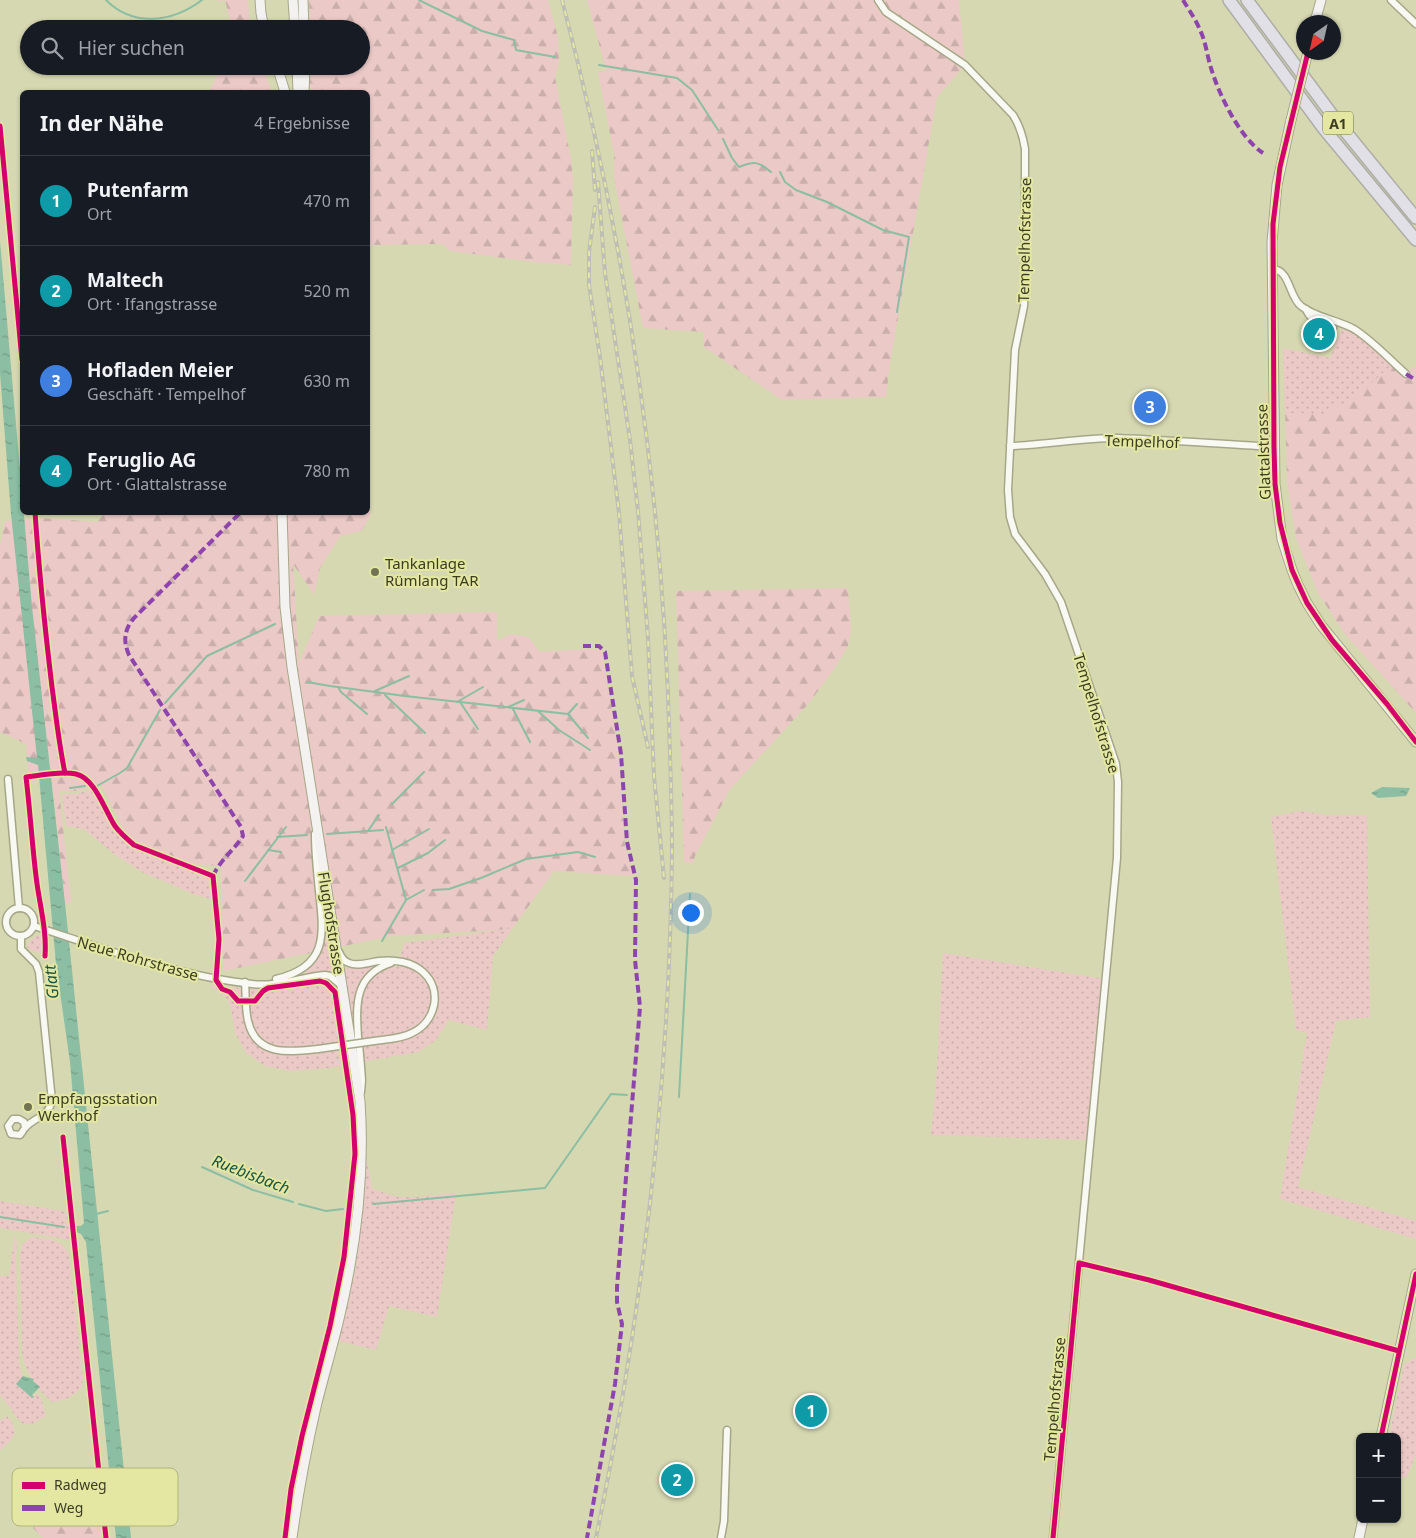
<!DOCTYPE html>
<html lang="de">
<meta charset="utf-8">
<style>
body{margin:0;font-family:"Noto Sans",sans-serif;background:#242831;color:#f1f3f6}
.controls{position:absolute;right:15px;bottom:15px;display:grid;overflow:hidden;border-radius:8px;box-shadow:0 1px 4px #0004}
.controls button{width:45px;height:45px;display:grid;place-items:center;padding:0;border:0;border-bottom:1px solid #363941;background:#171b24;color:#f1f3f6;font:25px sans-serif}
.compass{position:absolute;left:1296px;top:15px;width:45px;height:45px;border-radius:50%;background:#171b24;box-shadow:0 1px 4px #0004;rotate:214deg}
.you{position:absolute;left:690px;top:912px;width:18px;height:18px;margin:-12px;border:4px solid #fff;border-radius:50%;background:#1a73e8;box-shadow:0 0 0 8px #1a73e833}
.badge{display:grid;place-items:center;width:32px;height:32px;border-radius:50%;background:#717353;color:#fff;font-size:16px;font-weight:700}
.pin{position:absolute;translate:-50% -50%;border:2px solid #fff;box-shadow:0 1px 5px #0006}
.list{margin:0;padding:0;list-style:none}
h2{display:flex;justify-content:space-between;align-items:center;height:65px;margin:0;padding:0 20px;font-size:21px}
h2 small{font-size:16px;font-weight:400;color:#9ea1a6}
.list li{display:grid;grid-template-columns:32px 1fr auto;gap:15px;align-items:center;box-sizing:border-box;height:90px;padding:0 20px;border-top:1px solid #363941}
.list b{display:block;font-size:19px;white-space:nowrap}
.list p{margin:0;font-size:16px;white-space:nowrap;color:#9ea1a6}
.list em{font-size:16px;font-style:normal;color:#9ea1a6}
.icon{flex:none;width:28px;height:28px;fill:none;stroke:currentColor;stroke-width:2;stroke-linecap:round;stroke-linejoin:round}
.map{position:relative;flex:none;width:1416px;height:1538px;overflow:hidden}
.search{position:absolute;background:#171b24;box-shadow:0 1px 4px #0004;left:20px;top:20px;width:350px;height:55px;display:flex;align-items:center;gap:12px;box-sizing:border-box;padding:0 18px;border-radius:28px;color:#9ea1a6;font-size:19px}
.panel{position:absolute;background:#171b24;box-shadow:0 1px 4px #0004;left:20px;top:90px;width:350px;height:425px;border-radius:8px}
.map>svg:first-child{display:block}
.grass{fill:url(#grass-dots)}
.forest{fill:url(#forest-firs)}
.water{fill:url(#water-ripples)}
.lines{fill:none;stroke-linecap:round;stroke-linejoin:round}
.stream{stroke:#8bbea2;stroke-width:2}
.street-casing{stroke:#a6a788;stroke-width:9}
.secondary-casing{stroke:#a6a788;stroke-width:11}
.highway-casing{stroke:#aeada6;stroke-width:14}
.street{stroke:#f9f9f3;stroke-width:6}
.secondary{stroke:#f3f2f0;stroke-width:9}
.highway{stroke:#e2e0e7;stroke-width:11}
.rail-casing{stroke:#bdbeb4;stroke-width:4}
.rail{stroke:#e4e7a2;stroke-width:2;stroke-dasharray:5.5;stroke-linecap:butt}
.street-bridge-casing{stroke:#a6a788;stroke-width:9;stroke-linecap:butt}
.secondary-bridge-casing{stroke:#a6a788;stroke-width:11;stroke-linecap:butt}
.street-bridge{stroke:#f9f9f3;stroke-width:6}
.secondary-bridge{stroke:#f3f2f0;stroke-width:9}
.quiet{stroke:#8e44ad;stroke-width:4;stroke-dasharray:8 4;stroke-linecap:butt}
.cycleway-casing{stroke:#e4e7a2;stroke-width:8}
.cycleway{stroke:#d6006c;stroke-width:5}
.poi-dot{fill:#717353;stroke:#e4e7a2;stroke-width:2}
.labels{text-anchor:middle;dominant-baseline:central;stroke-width:4;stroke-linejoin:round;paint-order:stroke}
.shield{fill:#e4e7a2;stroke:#6e7048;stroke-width:1}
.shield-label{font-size:14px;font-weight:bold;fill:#3b3d21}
.street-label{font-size:15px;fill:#3b3d21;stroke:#e4e7a2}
.poi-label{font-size:15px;fill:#3b3d21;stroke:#e4e7a2;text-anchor:start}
.water-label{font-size:16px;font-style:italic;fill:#1a5544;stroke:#e4e7a2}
.key{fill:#e4e7a2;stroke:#b1b47b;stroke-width:1}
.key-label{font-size:14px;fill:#3b3d21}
</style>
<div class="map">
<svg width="1416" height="1538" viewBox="0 0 1416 1538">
<defs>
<pattern id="grass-dots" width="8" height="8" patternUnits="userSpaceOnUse" patternTransform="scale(1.25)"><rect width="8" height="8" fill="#ebc9c7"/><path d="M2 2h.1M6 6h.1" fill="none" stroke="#caaeab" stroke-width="1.8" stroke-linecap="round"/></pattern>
<pattern id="forest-firs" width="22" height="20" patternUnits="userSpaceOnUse" patternTransform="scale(1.25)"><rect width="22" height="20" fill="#ebc9c7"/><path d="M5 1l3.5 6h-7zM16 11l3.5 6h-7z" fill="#caaeab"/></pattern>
<pattern id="water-ripples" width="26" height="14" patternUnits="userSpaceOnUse" patternTransform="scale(1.25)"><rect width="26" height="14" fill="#8bbea2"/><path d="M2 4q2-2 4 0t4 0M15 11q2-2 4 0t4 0" fill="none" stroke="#739c84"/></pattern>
</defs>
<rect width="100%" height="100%" fill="#d6d8b1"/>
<g class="grass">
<polygon points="1343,326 1352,330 1393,364 1357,396 1324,414 1285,413 1283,348 1330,358"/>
<path d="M92,788c13,23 23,47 46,62l71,28 3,21 -16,-4 -54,-23 -28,-18 -30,-25 -18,-3 -4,-32h16z"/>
<polygon points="1301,811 1327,815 1367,815 1370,1017 1336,1021 1298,1187 1416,1221 1416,1239 1280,1199 1307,1033 1296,1030 1271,817"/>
<path d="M515,925l-22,31 -6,74 -38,-10 -13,20 -18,12 -90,16 -38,3 -25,-5 -19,-13 -11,-20 -4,-26 -4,-8 -18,-14 61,6 25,-3c12,-20 25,-33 35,-55l5,37 40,-5 23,2 6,-24 96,-13z"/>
<polygon points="36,936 41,936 43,953 32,951 27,947 29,942"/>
<polygon points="943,953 1104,979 1088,1140 931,1135 936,1085"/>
<polygon points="366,1154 372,1189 397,1197 421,1197 456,1193 437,1317 389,1306 376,1350 339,1341 356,1266 362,1216"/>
<polygon points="0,1201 63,1211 70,1218 72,1240 0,1228"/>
<path d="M15,1234l2,7 -1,18 3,104 5,20 10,14 3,-4c8,8 5,16 9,23l-14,8h-9l-11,-12 1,-1 -13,-16v-119h9z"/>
<path d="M31,1237c16,1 32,2 38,18l14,125c-3,16 -18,20 -31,22 -17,-15 -26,-28 -30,-50l-2,-95 2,-12z"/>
<polygon points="1416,1358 1416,1454 1407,1477 1398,1477 1397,1478 1397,1437 1389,1437 1404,1365 1412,1359"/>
<path d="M7,1416c14,16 6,23 -7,34v-29z"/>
</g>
<g class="forest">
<polygon points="218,0 248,0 250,29 232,29 225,0 218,2"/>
<polygon points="309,0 548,0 558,37 559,62 555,77 571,159 573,180 571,265 534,262 450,251 442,244 368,245 368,92 312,92 312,88 308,88 310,66 361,66 361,29 310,29"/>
<polygon points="587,0 959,0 965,65 937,97 890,363 886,397 782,400 704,347 704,332 643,328 614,177 614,154 598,72 606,70"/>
<polygon points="222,66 262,66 272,92 209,92"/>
<polygon points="368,345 370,345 370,517 361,531 340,536 320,568 314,594 293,564 299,663 319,616 493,612 497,613 497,641 511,634 528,637 540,652 588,649 602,650 618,748 625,846 633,876 554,871 515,925 500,930 392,936 223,971 221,866 191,864 155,850 134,840 123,828 100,783 77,791 59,791 71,902 65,904 53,788 49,771 28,771 26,744 0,732 0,547 5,521 40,518 97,522 106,512 368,512"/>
<polygon points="1393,364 1401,372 1416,367 1416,713 1345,634 1318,593 1296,538 1287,481 1285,413 1324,414 1357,396"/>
<polygon points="848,588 851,630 848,646 836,666 810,702 730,789 695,856 693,863 684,862 676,591"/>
<polygon points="87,1475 99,1486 105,1538 43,1538 33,1528 34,1521 52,1510 53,1500 77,1486"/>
</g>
<g class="water">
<polygon points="0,241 32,607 65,903 131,1538 116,1538 86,1242 81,1234 76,1232 75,1226 81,1226 84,1223 70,1062 56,964 38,765 27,761 26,757 37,758 11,514 0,373"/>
<polygon points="1382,787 1410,788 1406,796 1378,798 1371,793"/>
<polygon points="23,1376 34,1379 33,1381 40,1387 32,1395 34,1397 32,1398 16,1384"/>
</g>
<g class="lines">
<g class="stream">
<path d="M106,0c28,28 67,22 96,0"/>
<polyline points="419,0 482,31 514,40 516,50 555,57"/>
<polyline points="599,65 677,78 692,90 718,130"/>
<path d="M723,139l9,19 7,9c15,-6 19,-6 32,5"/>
<polyline points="780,172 785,182 796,190 827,202 883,230 909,237 897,312"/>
<polyline points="307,682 330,686 405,696 568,714 588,738"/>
<polyline points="338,687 341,692 367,714"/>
<polyline points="375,691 409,676"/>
<polyline points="385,695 425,733"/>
<polyline points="457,702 483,687"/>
<polyline points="460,702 478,729"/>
<polyline points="165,703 207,656 275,624"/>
<polyline points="508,707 524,700"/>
<polyline points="513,709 530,742"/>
<polyline points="538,711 559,730 590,750"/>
<polyline points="568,714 577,704"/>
<polyline points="97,786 120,773 127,768 160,710"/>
<polyline points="70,788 85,786"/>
<polyline points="392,804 424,772"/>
<polyline points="386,827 406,900"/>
<polyline points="368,831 379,815"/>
<polyline points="327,834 383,830"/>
<polyline points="277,837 307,835"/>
<polyline points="268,850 281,852"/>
<polyline points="392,850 429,829"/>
<polyline points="398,868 428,853 445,840"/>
<polyline points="245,881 286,827"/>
<polyline points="433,890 449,889 481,878 526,859 578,852 595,857"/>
<polyline points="382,941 406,900 424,890"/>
<polyline points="679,1097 690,894"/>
<polyline points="202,1167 253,1190 293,1202"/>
<polyline points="299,1204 326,1211 343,1209"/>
<polyline points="373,1204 545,1188 611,1094 627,1095"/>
<polyline points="96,1214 108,1211"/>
<polyline points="0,1217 64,1227"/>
</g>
<g class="street-casing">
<g id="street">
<path d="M878,0l8,12 79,53 48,50c7,11 10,21 12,34v135l-1,22 -9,44 -7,140 2,27 5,17 30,40 16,28 55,162 2,18 -1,76 -64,680"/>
<polyline points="1391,0 1416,24"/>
<path d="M1273,269c17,1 16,28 28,37 13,11 37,14 53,23 19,12 35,30 52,45"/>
<path d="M1306,309c4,12 16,14 27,19"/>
<path d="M1010,446c36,-1 71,-8 107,-8 52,2 105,6 157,9"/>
<polyline points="8,779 19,908"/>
<circle cx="20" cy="922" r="14"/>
<path d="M34,926c71,23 143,50 218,58 24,3 49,-7 73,-9l5,1 12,10"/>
<path d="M21,936v13l15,15 3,8 13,129c-5,18 -17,15 -27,27 -2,2 -3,5 -5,7l-9,-1 -3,-8 5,-7h6l5,3 1,6"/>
<path d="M339,952c2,5 4,9 10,11 9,4 21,-1 30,-2 15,-2 33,1 44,11 20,18 13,50 -11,61 -11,6 -25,6 -38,8"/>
<path d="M276,979c52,-12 48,-44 43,-88 -2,-19 -4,-38 -4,-57"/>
<path d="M245,982c1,13 0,26 3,39 8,36 42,31 70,28"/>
<path d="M361,1092l1,-12c-1,-14 -2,-29 -4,-43 -2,-32 -4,-62 33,-74"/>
<polyline points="721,1538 724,1521 727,1430"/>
</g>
</g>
<g class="secondary-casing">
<g id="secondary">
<polyline points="260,0 261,13 264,29"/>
<polyline points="293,0 295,29"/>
<polyline points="303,0 304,29"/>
<polyline points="1315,22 1321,0"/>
<polyline points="277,66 285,92"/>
<polyline points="297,66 298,92"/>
<polyline points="304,92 305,66"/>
<polyline points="1291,120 1277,185 1272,242 1275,484 1282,539 1292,570 1298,585 1307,603 1321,625 1416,742"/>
<path d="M282,512l3,95 7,60 68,434c5,73 -4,147 -21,218 -7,30 -16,59 -23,88 -10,44 -18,87 -24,131"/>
<polyline points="1381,1437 1416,1274"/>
<polyline points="1359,1538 1363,1519"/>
</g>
</g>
<g class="highway-casing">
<g id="highway">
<polyline points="1229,0 1324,129 1416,240"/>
<polyline points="1247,0 1336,120 1416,218"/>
</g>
</g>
<use href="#street" class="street"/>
<use href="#secondary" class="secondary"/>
<use href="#highway" class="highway"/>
<g class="rail-casing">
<g id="rail">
<path d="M562,0c65,247 102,500 108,755 1,31 2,63 2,94 -2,232 -29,462 -76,689"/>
<polyline points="592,151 595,190"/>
<polyline points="598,182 605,273 630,440 638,511 648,638 654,776 664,878"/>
<polyline points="595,207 589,252 589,285 600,357 619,513 632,676 648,747"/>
</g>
</g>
<use href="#rail" class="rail"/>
<g class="street-bridge-casing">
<polyline id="street-bridge" points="318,1049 374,1041"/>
</g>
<g class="secondary-bridge-casing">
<polyline id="secondary-bridge" points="1291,120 1308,52"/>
</g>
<use href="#street-bridge" class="street-bridge"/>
<use href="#secondary-bridge" class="secondary-bridge"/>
<g class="quiet">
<path d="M1183,0c6,10 13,20 17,30 6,12 7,26 11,38 8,27 29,70 52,85"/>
<polyline points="1406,374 1416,380"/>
<polyline points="583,646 599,646 605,652 621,754 627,842 636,880 635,960 640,1007 617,1287 617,1302 622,1324 615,1384 587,1538"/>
<path d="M213,876c7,-16 21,-26 30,-40l-2,-9 -112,-172c-6,-14 -5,-25 5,-37l107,-106"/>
</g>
<g class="cycleway-casing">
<g id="cycleway">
<polyline points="1308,52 1280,167 1273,224 1274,447 1275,484 1280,523 1292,570 1307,603 1332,640 1387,704 1416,742"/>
<polyline points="0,126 22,360"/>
<path d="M35,512c4,59 10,117 17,175 4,29 7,58 13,86"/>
<path d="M45,956c2,-27 -6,-53 -9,-80 -4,-33 -6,-66 -10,-99 16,-2 35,-6 50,-3 19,4 29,37 39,52 5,7 12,13 19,19l79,31 6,63 -3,41 6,9 8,3 8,9h17l8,-10 5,-3 52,-7 6,2 9,9 18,123 2,39 -11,103 -14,69 -28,110 -11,53 -6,49"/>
<polyline points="63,1137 106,1538"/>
<polyline points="1381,1437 1416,1274"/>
<polyline points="1053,1538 1079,1263 1149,1280 1399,1351"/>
</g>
</g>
<use href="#cycleway" class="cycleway"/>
</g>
<g class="poi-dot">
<circle cx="375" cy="572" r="5"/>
<circle cx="28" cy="1107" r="5"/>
</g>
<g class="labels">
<rect class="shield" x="1323" y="111.5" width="30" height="23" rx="4"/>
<g class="shield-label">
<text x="1338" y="123">A1</text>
</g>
<g class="street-label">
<text transform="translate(1024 240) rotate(-89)">Tempelhofstrasse</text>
<text transform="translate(1142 441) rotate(2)">Tempelhof</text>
<text transform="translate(1263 452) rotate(-92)">Glattalstrasse</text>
<text transform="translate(1097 713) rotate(73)">Tempelhofstrasse</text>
<text transform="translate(332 923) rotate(81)">Flughofstrasse</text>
<text transform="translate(138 958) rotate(16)">Neue Rohrstrasse</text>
<text transform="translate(1054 1399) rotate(-85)">Tempelhofstrasse</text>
</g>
<g class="poi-label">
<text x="385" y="563">Tankanlage<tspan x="385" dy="17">Rümlang TAR</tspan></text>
<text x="38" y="1098">Empfangsstation<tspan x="38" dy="17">Werkhof</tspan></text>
</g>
<g class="water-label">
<text transform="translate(51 982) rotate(-96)">Glatt</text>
<text transform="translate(251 1174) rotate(21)">Ruebisbach</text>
</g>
</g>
<rect x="12" y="1468" width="166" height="58" rx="8" class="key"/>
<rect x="22" y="1482" width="23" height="7" fill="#d6006c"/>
<rect x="22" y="1505" width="23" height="6" fill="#8e44ad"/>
<g class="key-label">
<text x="54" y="1490">Radweg</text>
<text x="54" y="1513">Weg</text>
</g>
</svg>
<div class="controls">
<button>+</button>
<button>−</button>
</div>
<svg class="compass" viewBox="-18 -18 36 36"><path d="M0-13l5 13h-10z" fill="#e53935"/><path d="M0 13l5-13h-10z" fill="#9ea1a6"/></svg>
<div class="you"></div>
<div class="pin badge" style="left:811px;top:1411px;background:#0f9aa8">1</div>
<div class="pin badge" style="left:677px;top:1480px;background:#0f9aa8">2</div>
<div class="pin badge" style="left:1150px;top:407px;background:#3f7fe0">3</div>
<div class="pin badge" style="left:1319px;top:334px;background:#0f9aa8">4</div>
<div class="search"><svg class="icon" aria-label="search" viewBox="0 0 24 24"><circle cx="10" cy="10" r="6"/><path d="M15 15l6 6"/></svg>Hier suchen</div>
<section class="panel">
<h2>In der Nähe<small>4 Ergebnisse</small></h2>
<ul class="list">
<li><span class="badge" style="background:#0f9aa8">1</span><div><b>Putenfarm</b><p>Ort</p></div><em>470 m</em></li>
<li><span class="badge" style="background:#0f9aa8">2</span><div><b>Maltech</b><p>Ort · Ifangstrasse</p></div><em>520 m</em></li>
<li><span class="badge" style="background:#3f7fe0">3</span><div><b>Hofladen Meier</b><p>Geschäft · Tempelhof</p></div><em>630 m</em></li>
<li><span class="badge" style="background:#0f9aa8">4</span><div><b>Feruglio AG</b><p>Ort · Glattalstrasse</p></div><em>780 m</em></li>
</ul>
</section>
</div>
